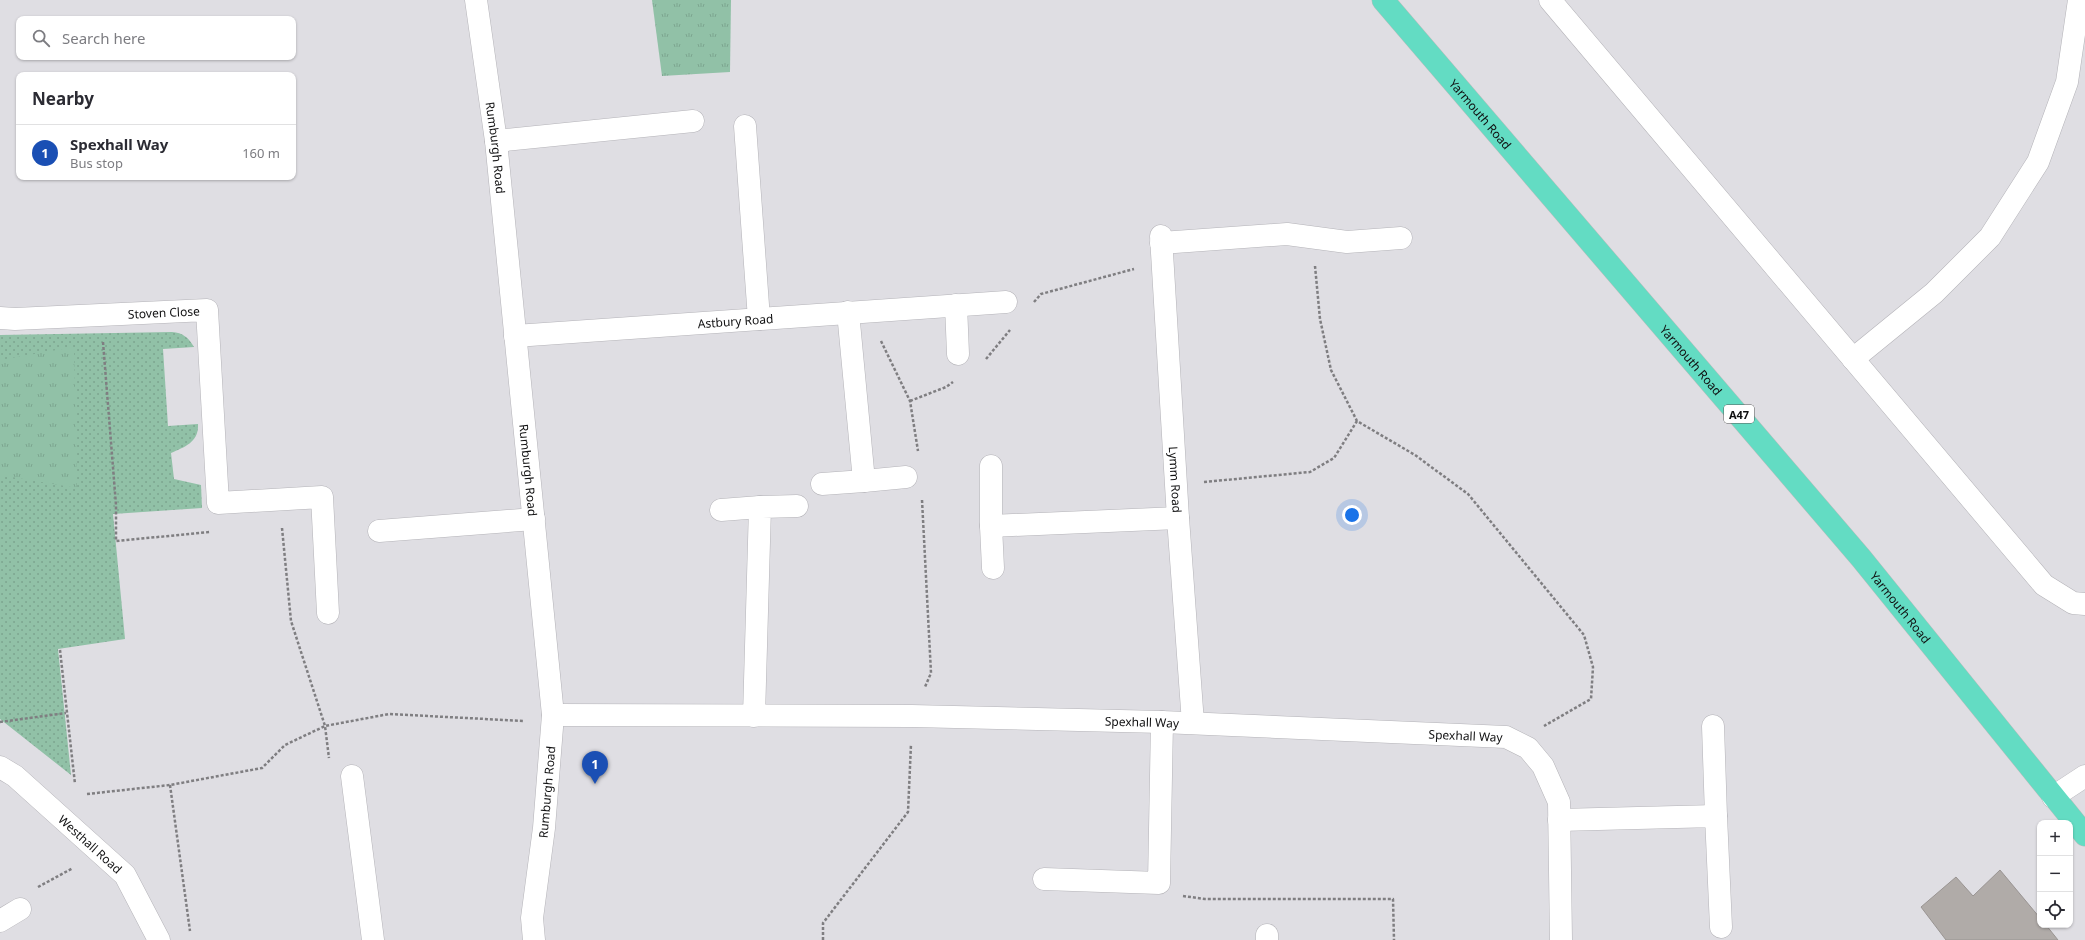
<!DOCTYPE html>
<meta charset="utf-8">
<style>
body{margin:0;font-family:"Noto Sans",sans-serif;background:#f2f2f3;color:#2b2b33}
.controls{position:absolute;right:12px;bottom:12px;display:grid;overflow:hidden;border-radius:8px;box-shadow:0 1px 3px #0004}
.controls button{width:36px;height:36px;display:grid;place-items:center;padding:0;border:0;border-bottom:1px solid #e1e1e2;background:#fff;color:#2b2b33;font:20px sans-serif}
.you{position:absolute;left:1352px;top:515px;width:14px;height:14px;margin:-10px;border:3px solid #fff;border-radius:50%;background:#1a73e8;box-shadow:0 0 0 6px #1a73e833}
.badge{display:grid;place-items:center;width:26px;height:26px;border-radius:50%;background:#5b7122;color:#fff;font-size:13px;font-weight:700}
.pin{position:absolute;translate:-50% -33px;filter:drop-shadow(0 1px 2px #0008)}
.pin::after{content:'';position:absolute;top:21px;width:14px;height:12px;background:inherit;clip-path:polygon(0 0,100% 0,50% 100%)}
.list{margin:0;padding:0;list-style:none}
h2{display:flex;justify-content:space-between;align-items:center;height:52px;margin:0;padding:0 16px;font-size:17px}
h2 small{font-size:13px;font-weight:400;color:#7c7c81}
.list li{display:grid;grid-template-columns:26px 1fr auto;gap:12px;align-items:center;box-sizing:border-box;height:56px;padding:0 16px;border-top:1px solid #e1e1e2}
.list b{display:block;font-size:15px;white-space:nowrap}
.list p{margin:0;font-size:13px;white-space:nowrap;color:#7c7c81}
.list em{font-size:13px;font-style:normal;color:#7c7c81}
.icon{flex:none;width:22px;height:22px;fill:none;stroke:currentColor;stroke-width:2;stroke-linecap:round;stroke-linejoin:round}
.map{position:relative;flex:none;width:2085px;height:940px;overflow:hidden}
.search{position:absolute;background:#fff;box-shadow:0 1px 3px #0004;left:16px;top:16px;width:280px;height:44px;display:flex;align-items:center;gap:10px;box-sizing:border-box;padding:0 14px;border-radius:8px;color:#7c7c81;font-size:15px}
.panel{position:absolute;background:#fff;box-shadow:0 1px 3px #0004;left:16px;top:72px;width:280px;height:108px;border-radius:8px}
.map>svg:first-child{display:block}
.grass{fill:url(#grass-dots)}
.park{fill:url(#park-tufts)}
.building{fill:#b0aba8;stroke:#999492}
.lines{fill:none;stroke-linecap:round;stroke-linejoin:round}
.minor-casing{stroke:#b4b3b8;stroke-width:23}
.highway-casing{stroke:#bcbcbc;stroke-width:23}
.path{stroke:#7f7e81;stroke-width:2.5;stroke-dasharray:3 2;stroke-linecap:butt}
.minor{stroke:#fff;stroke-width:22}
.highway{stroke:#63dcc3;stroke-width:22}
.labels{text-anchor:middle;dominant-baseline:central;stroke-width:4;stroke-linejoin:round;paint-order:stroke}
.shield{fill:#fff;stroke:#585858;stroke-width:1}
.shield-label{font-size:11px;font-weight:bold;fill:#101011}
.street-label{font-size:12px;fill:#101011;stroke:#fff}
</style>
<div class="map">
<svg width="2085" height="940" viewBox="0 0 2085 940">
<defs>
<pattern id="grass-dots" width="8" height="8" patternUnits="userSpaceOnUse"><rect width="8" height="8" fill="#91c1a7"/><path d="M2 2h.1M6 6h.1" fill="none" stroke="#7ca58f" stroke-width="1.8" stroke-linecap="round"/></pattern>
<pattern id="park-tufts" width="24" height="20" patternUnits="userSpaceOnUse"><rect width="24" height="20" fill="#91c1a7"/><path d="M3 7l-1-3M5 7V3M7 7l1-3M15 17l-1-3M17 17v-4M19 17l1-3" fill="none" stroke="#7ca58f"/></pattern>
</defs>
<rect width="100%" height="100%" fill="#dfdee3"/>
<path class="grass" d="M172,332c11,1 16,5 22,15l-31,2 5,77 30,-2c1,18 -13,23 -27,29l3,26 27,6 1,23 -89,6 12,125 -67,10 13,126 -71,-56v-384z"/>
<g class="park">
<polygon points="652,0 731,0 730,72 662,76"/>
<polygon points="74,347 77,488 0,475 0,360"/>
</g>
<polygon class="building" points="2000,870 2040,918 2040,925 2046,925 2058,940 1946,940 1921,907 1956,877 1973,896"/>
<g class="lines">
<g class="minor-casing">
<g id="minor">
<path id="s1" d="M476,0l20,141 57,574 -9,113 -12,90 2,22"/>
<polyline points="1550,0 2044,585 2073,603 2085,604"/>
<polyline points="745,126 759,319"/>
<polyline points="496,141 693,121"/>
<path id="s2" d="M1161,236l17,282 15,205"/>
<polyline points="1161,243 1287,234 1347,242 1401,238"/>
<polyline points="956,305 958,354"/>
<polyline points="848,312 864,481 906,477"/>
<path id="s3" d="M0,318l15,1 192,-9 11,193 104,-6 6,116"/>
<path id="s4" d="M515,336l491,-34"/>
<polyline points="1853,359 1934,293 1990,237 2038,162 2067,82 2079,0"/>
<polyline points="991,466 991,526 1178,518"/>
<polyline points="822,484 864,481"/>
<polyline points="721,510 760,507"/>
<polyline points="991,526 993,568"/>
<polyline points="379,531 534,519"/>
<path id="s5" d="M553,715l359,1 250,6 344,15 22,11 15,18 16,36 2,138"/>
<polyline points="754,716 760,507 797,506"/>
<polyline points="1713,726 1716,816"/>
<path id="s6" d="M0,767l15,9 110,99 34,65"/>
<polyline points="352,776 373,940"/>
<polyline points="2053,797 2085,776"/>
<polyline points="1559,820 1716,816 1721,927"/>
<polyline points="1044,879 1159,883 1162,722"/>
<polyline points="0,921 20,909"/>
<polyline points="1267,940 1267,935"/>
</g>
</g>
<g class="highway-casing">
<g id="highway">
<path id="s7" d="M1383,0l478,558 224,277"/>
</g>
</g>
<g class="path">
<polyline points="1315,266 1320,319 1331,370 1357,421 1415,455 1468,494 1584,635 1593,667 1591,699 1544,726"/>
<polyline points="1034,302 1041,294 1134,269"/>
<polyline points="881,341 910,401 918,451"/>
<polyline points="103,342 116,505 116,541 210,532"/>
<polyline points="986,359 1010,330"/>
<polyline points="910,401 946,387 953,382"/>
<polyline points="1204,482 1310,472 1334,458 1357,421"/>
<polyline points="922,500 931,673 925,687"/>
<polyline points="282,528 291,621 325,726 329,758"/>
<polyline points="60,650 75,784"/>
<polyline points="0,722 66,713"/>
<polyline points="170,785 190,931"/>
<polyline points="87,794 170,785 262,768 285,745 325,726 389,714 524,721"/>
<polyline points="38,887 73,868"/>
<polyline points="1183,896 1205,899 1393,899 1394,940"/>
<polyline points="823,940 823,923 908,812 911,744"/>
</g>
<use href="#minor" class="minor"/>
<use href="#highway" class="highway"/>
</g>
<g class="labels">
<rect class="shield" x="1724" y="405" width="30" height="18" rx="3"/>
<g class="shield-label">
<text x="1739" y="414">A47</text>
</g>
<g class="street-label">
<text stroke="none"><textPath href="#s7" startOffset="150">Yarmouth Road</textPath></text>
<text stroke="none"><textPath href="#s1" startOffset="149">Rumburgh Road</textPath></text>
<text stroke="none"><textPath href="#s3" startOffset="164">Stoven Close</textPath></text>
<text stroke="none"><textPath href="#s4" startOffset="221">Astbury Road</textPath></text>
<text stroke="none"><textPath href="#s7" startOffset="474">Yarmouth Road</textPath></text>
<text stroke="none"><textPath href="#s1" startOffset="473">Rumburgh Road</textPath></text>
<text stroke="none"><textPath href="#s2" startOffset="244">Lymm Road</textPath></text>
<text stroke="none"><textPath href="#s7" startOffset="798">Yarmouth Road</textPath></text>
<text stroke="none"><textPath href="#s5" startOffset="589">Spexhall Way</textPath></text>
<text stroke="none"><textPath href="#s5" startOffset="913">Spexhall Way</textPath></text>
<text transform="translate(547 792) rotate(-85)">Rumburgh Road</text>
<text stroke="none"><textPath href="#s6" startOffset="119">Westhall Road</textPath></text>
</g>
</g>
</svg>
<div class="controls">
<button>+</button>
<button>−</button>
<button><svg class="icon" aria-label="locate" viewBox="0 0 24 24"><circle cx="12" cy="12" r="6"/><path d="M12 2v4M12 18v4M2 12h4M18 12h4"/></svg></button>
</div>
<div class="you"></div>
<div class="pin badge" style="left:595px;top:784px;background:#1a4fb4">1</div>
<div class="search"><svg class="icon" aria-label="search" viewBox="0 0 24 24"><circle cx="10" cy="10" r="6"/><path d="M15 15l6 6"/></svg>Search here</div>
<section class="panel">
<h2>Nearby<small></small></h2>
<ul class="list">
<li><span class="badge" style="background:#1a4fb4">1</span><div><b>Spexhall Way</b><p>Bus stop</p></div><em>160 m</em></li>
</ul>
</section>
</div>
